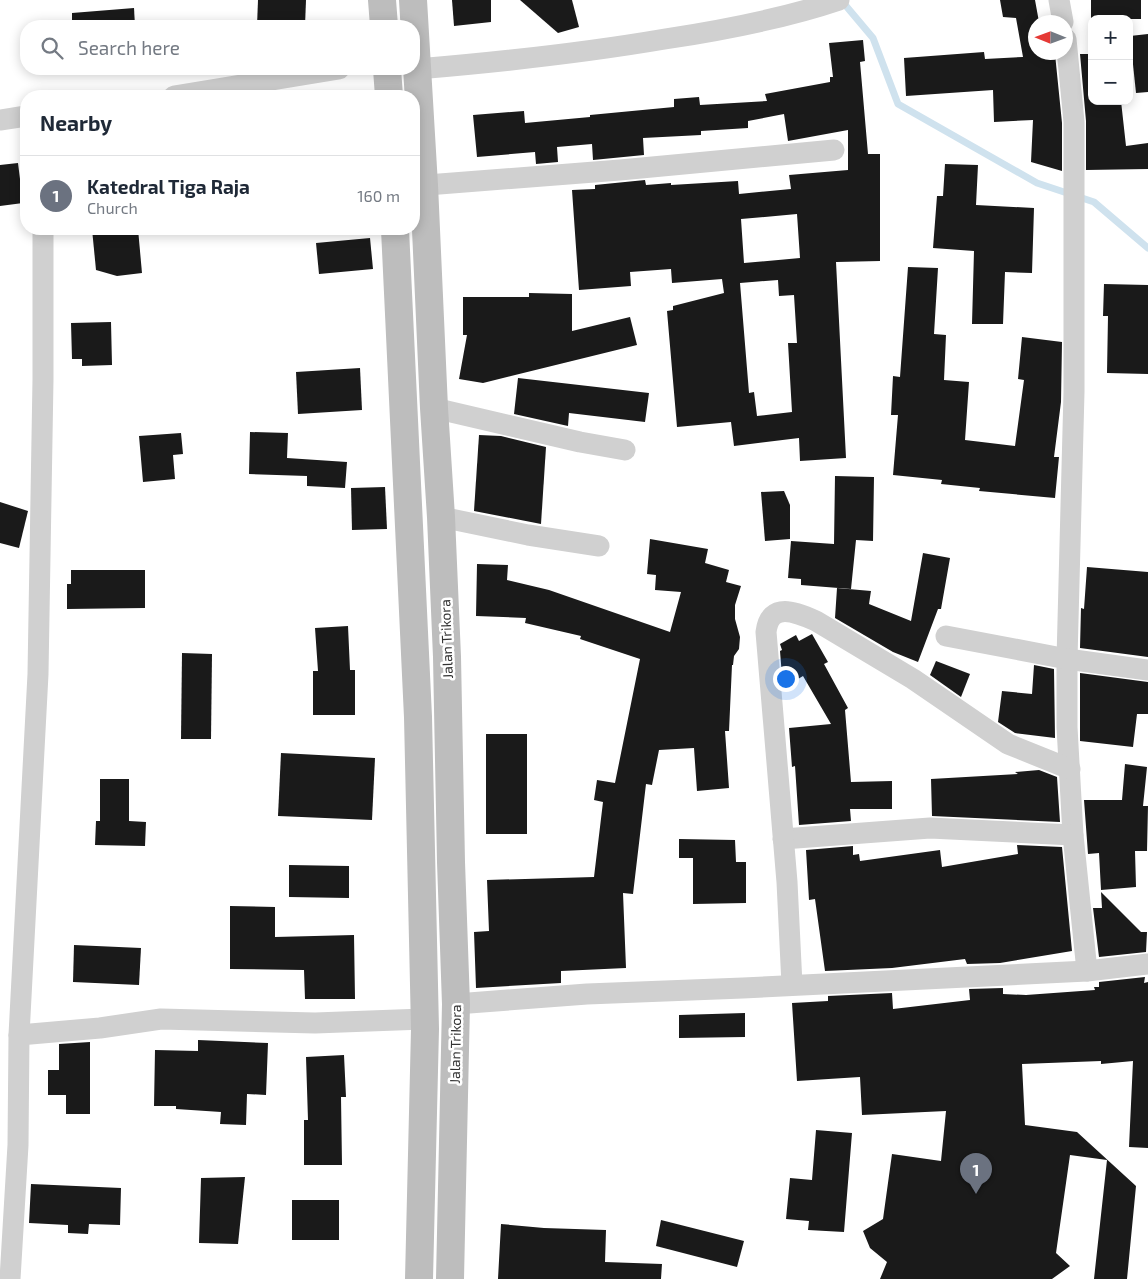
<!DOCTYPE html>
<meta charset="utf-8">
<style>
body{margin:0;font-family:"Exo 2",sans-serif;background:#f2f2f3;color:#1f2937}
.controls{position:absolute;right:15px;top:15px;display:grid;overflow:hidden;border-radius:10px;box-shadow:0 2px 12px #0003}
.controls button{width:45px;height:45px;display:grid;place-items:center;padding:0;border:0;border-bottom:1px solid #e0e1e3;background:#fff;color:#1f2937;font:25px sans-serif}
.compass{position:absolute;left:1028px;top:15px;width:45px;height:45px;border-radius:50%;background:#fff;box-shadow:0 2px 12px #0003;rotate:271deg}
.you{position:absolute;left:785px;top:678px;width:18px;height:18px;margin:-12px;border:4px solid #fff;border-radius:50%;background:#1a73e8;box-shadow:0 0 0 8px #1a73e833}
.badge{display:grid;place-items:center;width:32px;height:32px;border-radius:50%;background:#e63946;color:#fff;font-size:16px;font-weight:700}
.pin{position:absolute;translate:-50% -41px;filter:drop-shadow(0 1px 2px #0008)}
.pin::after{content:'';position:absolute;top:26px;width:18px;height:15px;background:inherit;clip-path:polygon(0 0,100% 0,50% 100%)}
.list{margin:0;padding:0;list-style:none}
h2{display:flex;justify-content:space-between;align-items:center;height:65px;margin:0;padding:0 20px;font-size:21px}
h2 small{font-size:16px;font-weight:400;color:#747a83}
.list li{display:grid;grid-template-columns:32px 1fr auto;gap:15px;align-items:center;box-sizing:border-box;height:80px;padding:0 20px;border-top:1px solid #e0e1e3}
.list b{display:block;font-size:19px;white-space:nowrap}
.list p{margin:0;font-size:16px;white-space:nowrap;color:#747a83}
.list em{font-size:16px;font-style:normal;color:#747a83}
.icon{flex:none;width:28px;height:28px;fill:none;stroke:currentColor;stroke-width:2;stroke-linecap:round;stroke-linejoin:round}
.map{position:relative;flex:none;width:1148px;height:1279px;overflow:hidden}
.search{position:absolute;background:#fff;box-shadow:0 2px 12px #0003;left:20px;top:20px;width:400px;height:55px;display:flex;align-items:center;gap:12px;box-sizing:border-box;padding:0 18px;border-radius:20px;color:#747a83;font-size:19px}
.panel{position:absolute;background:#fff;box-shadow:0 2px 12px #0003;left:20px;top:90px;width:400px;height:145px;border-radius:20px}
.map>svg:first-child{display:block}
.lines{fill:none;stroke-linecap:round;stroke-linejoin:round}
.stream{stroke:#cfe2ee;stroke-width:7}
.building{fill:#1a1a1a;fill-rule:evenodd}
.minor{stroke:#d0d0d0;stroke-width:21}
.secondary{stroke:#bdbdbd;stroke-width:28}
.labels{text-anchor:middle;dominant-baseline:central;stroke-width:5;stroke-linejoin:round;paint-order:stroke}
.street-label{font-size:14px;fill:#333;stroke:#fff}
</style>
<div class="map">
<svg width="1148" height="1279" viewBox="0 0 1148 1279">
<rect width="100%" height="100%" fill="#fff"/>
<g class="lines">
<polyline class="stream" points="841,0 873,38 898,104 1037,183 1094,202 1148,248"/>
</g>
<g class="building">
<polygon points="258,0 306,0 305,26 257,26"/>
<polygon points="452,0 491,0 491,22 454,26"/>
<polygon points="520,0 572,0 579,27 558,33"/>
<polygon points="1000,0 1035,0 1039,22 1036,22 1036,52 1055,54 1062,123 1062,171 1031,162 1033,120 994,122 993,90 906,96 904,58 984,52 985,59 1023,57 1016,18 1003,17"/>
<rect x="1091" y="0" width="50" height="19"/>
<polygon points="134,8 135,26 72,26 72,13"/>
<polygon points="1148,34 1148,92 1136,93 1130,36"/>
<path d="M863,40l2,21 -5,1 8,92h12v107l-44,1 10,196 -46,3 -1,-23 -65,8 -3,-24 -54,5 -10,-116 6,-1v-4l51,-13 -2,-14 -50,4 -1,-14 -41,3 1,14 -52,4 -7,-100 23,-1v-4l50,-5 1,5 25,-2v2l67,-4 1,13 52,-5 -2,-14 59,-5v-40l-60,11 -4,-27 -36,7v7l-47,3v4l-58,3 1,17 -51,5 -1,-16 -35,3 1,15 -22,2 -1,-12 -58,5 -4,-42 51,-4 1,12 65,-6v-2l84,-8v-8l25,-2 1,8 67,-4 -2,-7 65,-12v-5h3l-4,-34zM797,214l3,44 -56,5 -3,-44zM778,280l1,16 15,-1 3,48h-9l4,69 -35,4 -3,-24 -5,1 -9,-110z"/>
<polygon points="1080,54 1092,54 1092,101 1121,101 1126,146 1148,143 1148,169 1086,170 1086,121"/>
<polygon points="18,163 23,203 0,206 0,165"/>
<polygon points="945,164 978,165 976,205 1034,208 1032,273 1005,272 1003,324 972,324 974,251 933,248 937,196 943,196"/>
<polygon points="92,229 138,229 142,273 117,276 96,270"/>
<polygon points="370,238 373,269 319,274 316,243"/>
<polygon points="908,267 938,268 934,334 946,335 944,380 969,382 965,440 1015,446 1024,380 1018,379 1022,337 1062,342 1061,402 1054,457 1059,457 1055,498 979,491 980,488 941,484 942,480 893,475 898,415 891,415 893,376 900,377"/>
<polygon points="1104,284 1148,285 1148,374 1107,373 1108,316 1103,316"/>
<polygon points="529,293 572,294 572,331 630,317 637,345 483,383 459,379 467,335 463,335 463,297 529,297"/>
<polygon points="111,322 112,365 82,366 82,359 72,359 71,323"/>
<polygon points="360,368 362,410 298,414 296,372"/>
<polygon points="518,378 649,393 645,422 569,413 568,426 514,414"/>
<polygon points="250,432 288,433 287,458 347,462 345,488 307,486 307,476 249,474"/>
<polygon points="181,433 183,454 173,455 175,479 143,482 139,436"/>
<polygon points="479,435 501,436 546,447 541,524 474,511"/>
<polygon points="835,476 874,477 873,541 856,540 851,589 801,585 801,579 788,578 791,541 834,544"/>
<polygon points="385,487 387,529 352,530 351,488"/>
<polygon points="784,491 790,505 790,539 765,541 761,492"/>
<polygon points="0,502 28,511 19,548 0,543"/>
<polygon points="650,539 708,549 705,563 729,570 726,582 741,586 735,605 735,619 740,637 739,649 734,656 733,665 732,665 729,731 725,731 729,788 697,791 694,748 659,750 652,785 646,784 633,894 623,893 626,968 561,971 561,983 476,988 474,932 489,931 487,880 594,877 603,802 594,800 597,780 615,783 640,659 580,639 581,636 525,623 526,618 476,616 477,564 508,565 507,580 549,590 670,632 681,592 655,590 656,575 647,574"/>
<polygon points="923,553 950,558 941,609 938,609 918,662 893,652 835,618 837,588 871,591 869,604 911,621"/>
<polygon points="1087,567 1148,572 1148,657 1080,648 1081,608 1084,609"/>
<polygon points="71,570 145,570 145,608 67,609 67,584 71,584"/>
<polygon points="348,626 350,670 355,670 355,715 313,715 313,671 318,671 315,628"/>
<polygon points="812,634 828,662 824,664 848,708 845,710 851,782 892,781 892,809 850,809 851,821 799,825 795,766 792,767 789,728 831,724 803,676 788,685 782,676 780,651 782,650 780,644 796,635 799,641"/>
<polygon points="182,653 212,654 211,739 181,739"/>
<polygon points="936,661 970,674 961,697 930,675"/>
<polygon points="1034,665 1054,669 1055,738 1015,733 998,722 1002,691 1032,694"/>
<polygon points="1080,673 1148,682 1148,714 1137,714 1133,747 1080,741"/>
<rect x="486" y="734" width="41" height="100"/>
<polygon points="281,753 375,758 372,820 278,816"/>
<polygon points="1125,764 1147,767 1143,806 1148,806 1147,851 1135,851 1136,887 1101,890 1099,853 1088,854 1084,800 1122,800"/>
<polygon points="1039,770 1057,777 1060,822 932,816 931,779 1018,774 1015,772"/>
<polygon points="100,779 129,779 129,821 146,822 145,846 95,845 96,821 100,821"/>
<polygon points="679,839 735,840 736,862 746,862 746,903 693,904 693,858 679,858"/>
<polygon points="1017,845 1062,847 1072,951 1000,963 967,964 965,959 892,968 825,971 815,899 809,900 806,850 853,846 853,855 859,854 860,861 940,850 942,867 1018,854"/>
<polygon points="289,865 349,866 349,898 289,897"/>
<polygon points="1101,892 1141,932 1147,932 1146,952 1099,957 1093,908 1102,908"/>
<polygon points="230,906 275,907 275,937 354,935 355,999 305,999 304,970 230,969"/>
<polygon points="74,945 141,948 139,985 73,982"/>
<polygon points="1145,977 1144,983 1148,982 1148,1148 1129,1147 1133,1061 1101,1064 1101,1061 1022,1064 1025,1125 1077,1132 1136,1186 1127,1279 1094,1279 1107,1160 1070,1155 1056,1253 1070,1266 1052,1279 880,1279 887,1262 870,1248 863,1231 883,1219 892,1154 941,1161 946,1111 862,1115 860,1077 797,1081 792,1003 828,1001 828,996 892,993 893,1009 970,1000 969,989 1003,988 1003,994 1026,995 1095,990 1094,987 1099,987 1099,982"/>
<polygon points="745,1013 745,1037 679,1038 679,1015"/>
<polygon points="198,1040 268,1043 266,1095 247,1094 246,1125 220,1124 221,1112 176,1109 176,1106 154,1106 155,1050 198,1051"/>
<polygon points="90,1042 90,1114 66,1114 66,1095 48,1095 48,1070 59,1070 59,1044"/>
<polygon points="344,1055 346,1097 341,1097 342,1165 304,1165 304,1120 308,1120 306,1057"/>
<polygon points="816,1130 852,1133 844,1232 808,1230 809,1221 786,1219 790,1178 812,1180"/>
<polygon points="245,1177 238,1244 199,1243 201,1178"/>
<polygon points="31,1184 121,1188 120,1225 89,1224 88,1234 68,1233 68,1225 29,1223"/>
<rect x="292" y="1200" width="47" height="40"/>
<polygon points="661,1220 744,1241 737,1267 656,1246"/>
<polygon points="501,1224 544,1228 606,1230 605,1262 662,1264 661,1279 498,1279"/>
</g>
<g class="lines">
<g class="minor">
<polyline points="1059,0 1063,22"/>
<polyline points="1066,39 1074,122 1074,392 1067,659 1067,727 1073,835 1087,971"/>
<path d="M417,69c83,-7 166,-16 248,-30 59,-9 118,-20 174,-39"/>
<polyline points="174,96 339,69"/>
<polyline points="0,120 26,116"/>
<polyline points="414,186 620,170 834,150"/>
<polyline points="434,408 580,442 625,450"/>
<polyline points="441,517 528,535 599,546"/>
<polyline points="946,636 1067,659 1148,670"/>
<polyline points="783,839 930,828 1073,835"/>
<path d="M792,985l-5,-103 -21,-250c4,-31 30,-20 50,-11l97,58 95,65 62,25"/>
<polyline points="456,1004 587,994 743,988 1087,971 1148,964"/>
<polyline points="19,1035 100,1028 161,1019 315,1023 424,1019"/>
<polyline points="10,1279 18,1145 19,1035 38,674 43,379 43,229"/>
</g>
<g class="secondary">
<polyline points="382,0 384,26"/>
<polyline points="413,0 424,185 434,408 441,517 447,657 451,862 456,1004 450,1279"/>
<polyline points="387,69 389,96"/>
<polyline points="395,229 418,717 425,1029 419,1279"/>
</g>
</g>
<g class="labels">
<g class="street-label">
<text transform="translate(446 639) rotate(-92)">Jalan Trikora</text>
<text transform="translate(455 1044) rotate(-89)">Jalan Trikora</text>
</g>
</g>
</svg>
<div class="controls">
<button>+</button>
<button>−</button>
</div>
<svg class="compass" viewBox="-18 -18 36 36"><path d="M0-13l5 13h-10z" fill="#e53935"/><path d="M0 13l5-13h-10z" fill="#747a83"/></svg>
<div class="you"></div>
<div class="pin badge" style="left:976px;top:1194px;background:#6b7280">1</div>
<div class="search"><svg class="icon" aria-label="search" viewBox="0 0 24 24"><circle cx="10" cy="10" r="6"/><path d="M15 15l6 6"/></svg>Search here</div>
<section class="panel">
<h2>Nearby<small></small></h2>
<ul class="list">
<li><span class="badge" style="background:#6b7280">1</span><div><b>Katedral Tiga Raja</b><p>Church</p></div><em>160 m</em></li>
</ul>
</section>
</div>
